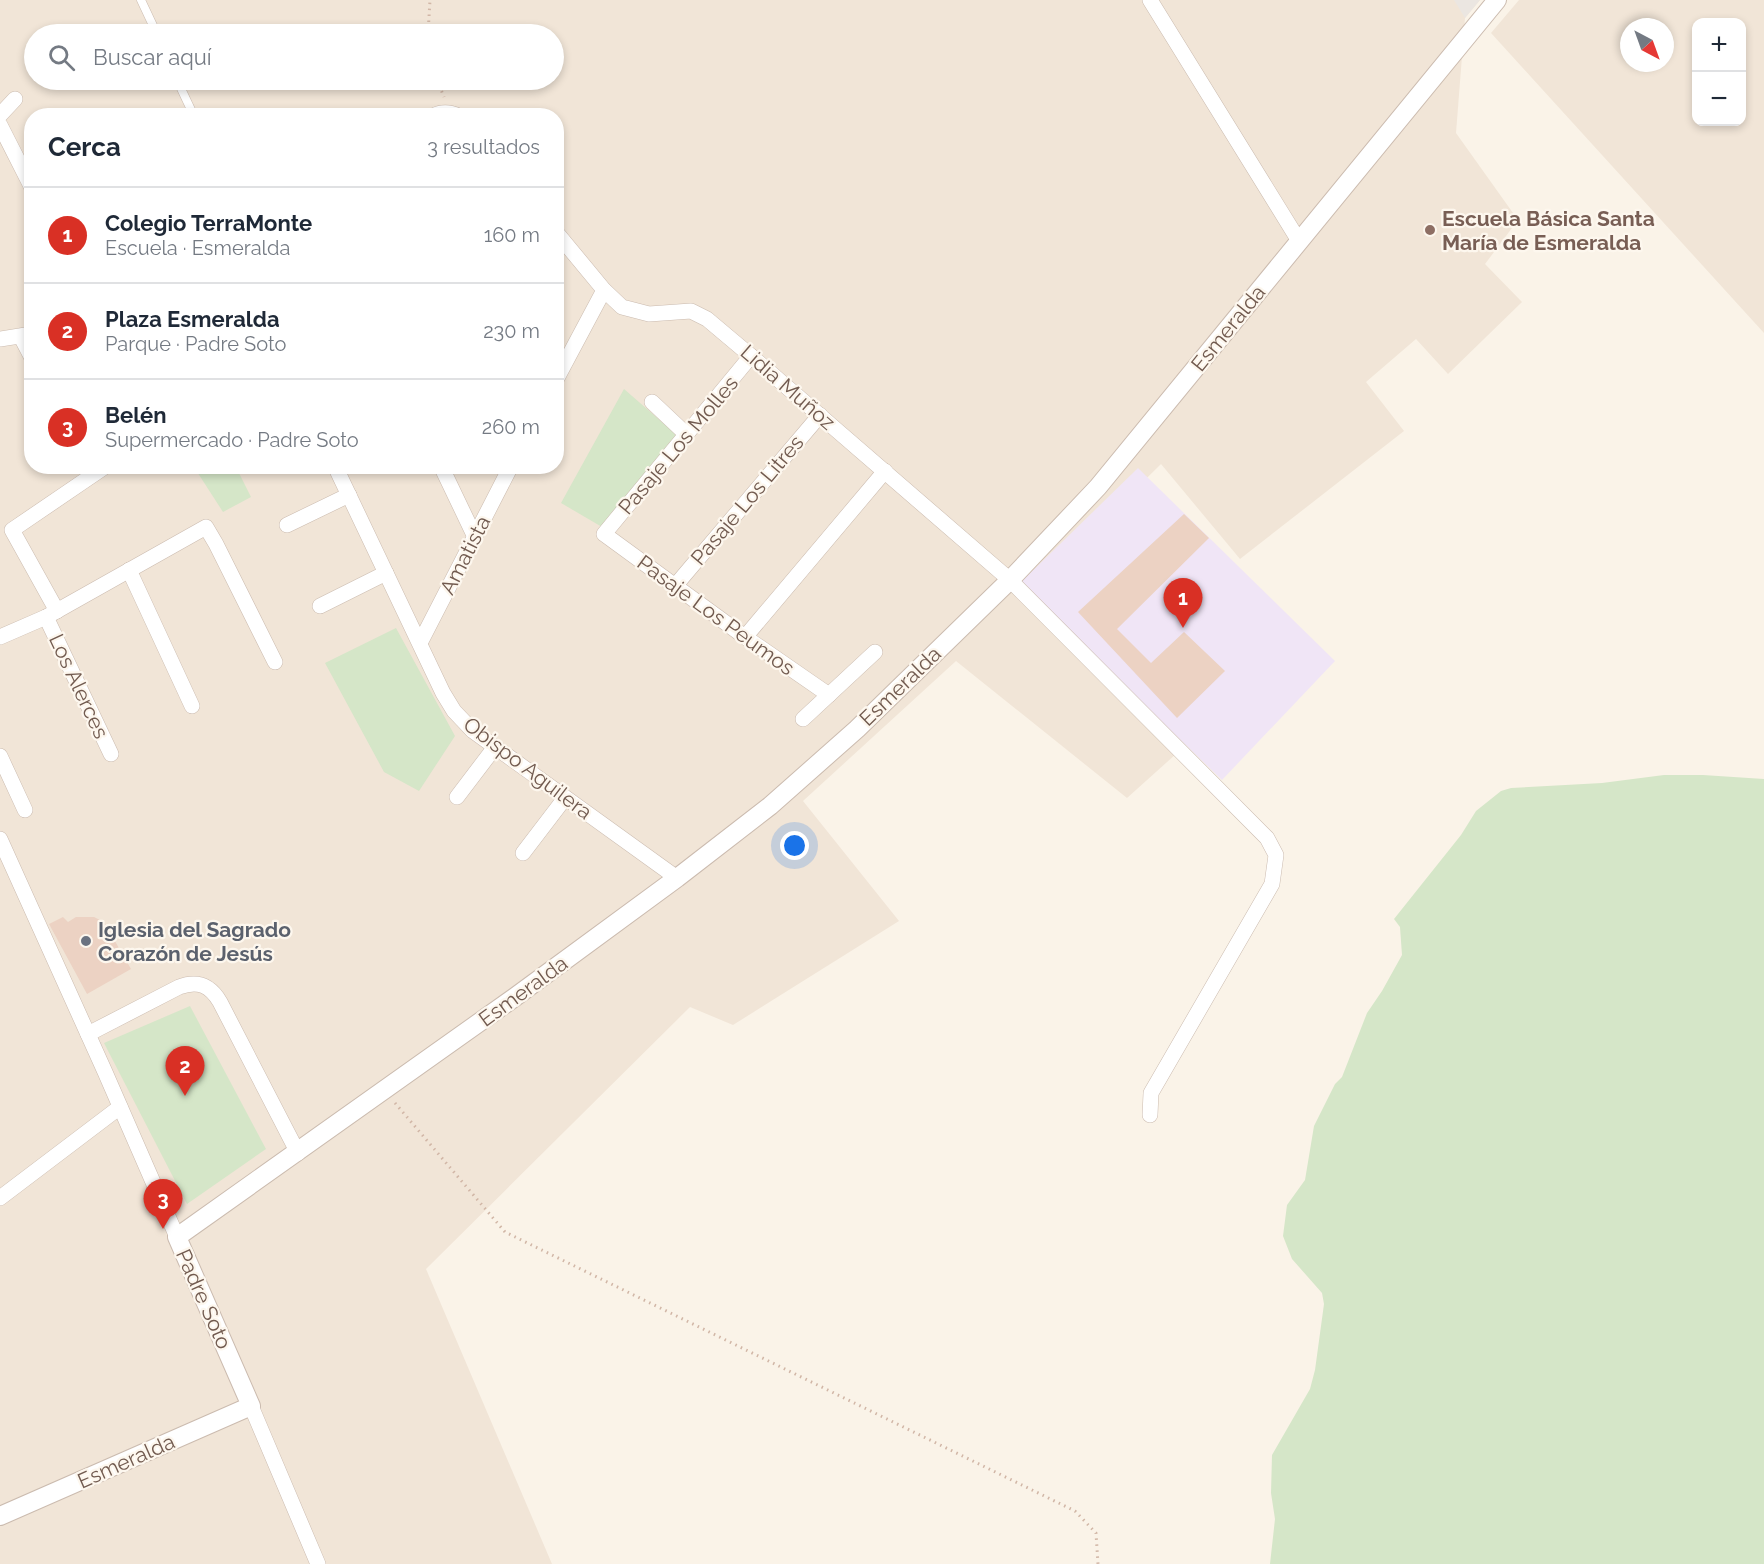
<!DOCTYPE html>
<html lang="es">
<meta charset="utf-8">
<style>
body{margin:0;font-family:Raleway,sans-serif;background:#f6f6f7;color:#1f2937}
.controls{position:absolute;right:18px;top:18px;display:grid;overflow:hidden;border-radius:12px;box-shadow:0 3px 9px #0003}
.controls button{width:54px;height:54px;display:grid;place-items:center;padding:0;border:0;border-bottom:2px solid #e0e1e3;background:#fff;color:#1f2937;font:30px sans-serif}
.compass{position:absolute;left:1620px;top:18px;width:54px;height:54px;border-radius:50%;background:#fff;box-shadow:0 3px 9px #0003;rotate:139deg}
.you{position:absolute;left:795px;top:846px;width:21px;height:21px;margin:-15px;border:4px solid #fff;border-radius:50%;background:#1a73e8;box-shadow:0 0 0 9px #1a73e833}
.badge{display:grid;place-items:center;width:39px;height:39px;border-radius:50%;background:#d93025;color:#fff;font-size:20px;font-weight:700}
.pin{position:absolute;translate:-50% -50px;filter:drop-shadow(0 2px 3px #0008)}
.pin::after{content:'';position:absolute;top:32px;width:21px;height:18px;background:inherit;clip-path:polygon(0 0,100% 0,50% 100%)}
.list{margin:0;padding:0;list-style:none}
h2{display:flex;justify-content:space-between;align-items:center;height:78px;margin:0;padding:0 24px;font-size:26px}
h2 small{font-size:20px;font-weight:400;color:#747a83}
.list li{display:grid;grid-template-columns:39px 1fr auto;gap:18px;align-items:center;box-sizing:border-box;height:96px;padding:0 24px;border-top:2px solid #e0e1e3}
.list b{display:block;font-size:22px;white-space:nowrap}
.list p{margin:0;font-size:20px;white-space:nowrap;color:#747a83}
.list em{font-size:20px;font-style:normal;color:#747a83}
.icon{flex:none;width:33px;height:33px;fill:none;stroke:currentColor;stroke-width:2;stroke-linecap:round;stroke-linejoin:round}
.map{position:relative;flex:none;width:1764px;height:1564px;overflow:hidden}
.search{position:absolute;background:#fff;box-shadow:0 3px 9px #0003;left:24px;top:24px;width:540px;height:66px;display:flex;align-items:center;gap:15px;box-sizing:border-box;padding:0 21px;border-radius:33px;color:#747a83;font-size:22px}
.panel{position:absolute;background:#fff;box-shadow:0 3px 9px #0003;left:24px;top:108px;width:540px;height:366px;border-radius:24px}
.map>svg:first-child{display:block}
.residential{fill:#f1e5d7;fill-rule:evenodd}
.industrial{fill:#ebe6e1}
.education{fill:#f0e5f6}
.green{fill:#d5e6c8}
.building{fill:#ecd2c3}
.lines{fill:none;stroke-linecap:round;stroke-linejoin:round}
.service-casing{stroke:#cbbbaf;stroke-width:9}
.minor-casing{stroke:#cbbbaf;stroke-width:16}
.tertiary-casing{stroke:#cbbbaf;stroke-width:20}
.path{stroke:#d1b6a6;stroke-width:3;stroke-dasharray:1.5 4.5;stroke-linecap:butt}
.service{stroke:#fff;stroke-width:8}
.minor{stroke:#fff;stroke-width:15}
.tertiary{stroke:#fff;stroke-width:18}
.education-dot{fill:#8d6e63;stroke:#fdf7ee;stroke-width:2}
.worship-dot{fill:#6b7280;stroke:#fdf7ee;stroke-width:2}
.labels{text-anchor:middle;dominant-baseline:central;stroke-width:4.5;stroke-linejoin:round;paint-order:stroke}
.education-label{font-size:21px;font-weight:bold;fill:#785e54;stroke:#fdf7ee;text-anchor:start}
.street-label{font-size:21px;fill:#715a4f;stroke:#fdf7ee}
.worship-label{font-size:21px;font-weight:bold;fill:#5b616d;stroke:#fdf7ee;text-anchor:start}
</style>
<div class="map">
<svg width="1764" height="1564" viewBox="0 0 1764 1564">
<rect width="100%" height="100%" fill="#faf3e8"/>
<g class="residential">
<path d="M0,0h1480l-15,18 -9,115 62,87 -33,44 37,38 -74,72 -32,-35 -50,43 38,49 -164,128 -79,-95 -131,130 156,151 -59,53 -171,-137 -153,140 96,120 -166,104 -43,-18 -264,262 126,295h-552zM34,34h520v46h-520zM32,116h524v350h-524z"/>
<path d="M1519,0h245v333l-273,-300zM1696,22h46v100h-46zM1629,27h36v36h-36z"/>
</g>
<polygon class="industrial" points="1454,0 1480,0 1465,18"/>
<polygon class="education" points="1138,468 1335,661 1222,780 1019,584"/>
<g class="green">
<polygon points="624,389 678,436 602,527 561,503"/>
<polygon points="194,467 236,467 251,497 223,512"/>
<polygon points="396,628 455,736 419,791 384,772 325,663"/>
<polygon points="1664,775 1703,775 1764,779 1764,1564 1270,1564 1275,1519 1271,1493 1272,1455 1310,1389 1315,1370 1324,1304 1322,1293 1292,1259 1283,1236 1287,1205 1305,1180 1314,1126 1335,1084 1342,1077 1367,1013 1382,991 1402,955 1400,927 1394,919 1461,835 1476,811 1501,791 1511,788 1602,783"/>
<polygon points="190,1006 266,1149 187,1204 104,1043"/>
</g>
<g class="building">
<polygon points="1184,514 1209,538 1117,629 1151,663 1184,632 1225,671 1177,718 1078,612"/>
<polygon points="63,917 68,922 76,917 94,917 104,922 131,969 87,994 49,924"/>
</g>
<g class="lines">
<g class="service-casing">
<g id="service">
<polyline points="141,0 157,34"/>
<polyline points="177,80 194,116"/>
</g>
</g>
<g class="minor-casing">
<g id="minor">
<polyline points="1150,0 1299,241"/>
<polyline points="0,115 15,99"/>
<path d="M433,116c9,-5 17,-4 26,0"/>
<polyline points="0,125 32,188"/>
<polyline points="556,232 604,290 622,307 649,314 691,311 707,319 751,356 1010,580 1267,838 1276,855 1272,884 1151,1093 1150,1115"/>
<polyline points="21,337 32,358"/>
<polyline points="0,339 32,334"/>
<polyline points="751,356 604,534 745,637 829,695"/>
<polyline points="556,380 604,290"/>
<polyline points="652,402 686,434"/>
<polyline points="335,466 443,693 454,711 473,731 677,878"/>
<polyline points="441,466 474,535"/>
<polyline points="287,525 349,495"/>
<polyline points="129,570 192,706"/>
<polyline points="675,586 820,415"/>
<polyline points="320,606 386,573"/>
<polyline points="57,611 12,530 106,466"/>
<polyline points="46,617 111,754"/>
<polyline points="0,637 46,617 206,527 216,544 275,662"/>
<polyline points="745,637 885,471"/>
<polyline points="420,643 511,466"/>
<polyline points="803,719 875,652"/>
<polyline points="0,756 25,810"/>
<polyline points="457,797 495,747"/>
<polyline points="0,839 105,1072 177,1237"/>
<polyline points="523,853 565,798"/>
<path d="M88,1034l91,-47c19,-7 31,-2 41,15l78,151"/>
<polyline points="0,1198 120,1107"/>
<polyline points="251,1406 318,1564"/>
</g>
</g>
<g class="tertiary-casing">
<polyline id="tertiary" points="0,1516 251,1406 177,1237 515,997 677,878 770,806 857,729 1010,580 1098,487 1497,0"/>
</g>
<g class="path">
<polyline points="428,34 430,0"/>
<polyline points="437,80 444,97"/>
<polyline points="395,1103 505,1232 1075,1511 1096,1533 1098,1564"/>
</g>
<use href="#service" class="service"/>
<use href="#minor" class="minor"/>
<use href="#tertiary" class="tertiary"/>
</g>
<circle class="education-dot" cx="1430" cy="230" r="6"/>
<circle class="worship-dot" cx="86" cy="941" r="6"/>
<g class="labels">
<g class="education-label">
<text x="1442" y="218">Escuela Básica Santa<tspan x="1442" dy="24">María de Esmeralda</tspan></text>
</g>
<g class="street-label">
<text transform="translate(1228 328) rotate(-51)">Esmeralda</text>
<text transform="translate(788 387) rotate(41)">Lidia Muñoz</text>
<text transform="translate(678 445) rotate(-50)">Pasaje Los Molles</text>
<text transform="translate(747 500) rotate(-50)">Pasaje Los Litres</text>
<text transform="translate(465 555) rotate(-63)">Amatista</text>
<text transform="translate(716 615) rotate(36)">Pasaje Los Peumos</text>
<text transform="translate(79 686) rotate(65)">Los Alerces</text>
<text transform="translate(900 686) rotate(-44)">Esmeralda</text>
<text transform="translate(528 768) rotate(37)">Obispo Aguilera</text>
<text transform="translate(523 991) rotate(-36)">Esmeralda</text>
<text transform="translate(204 1299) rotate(66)">Padre Soto</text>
<text transform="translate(126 1461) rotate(-24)">Esmeralda</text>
</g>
<g class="worship-label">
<text x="98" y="929">Iglesia del Sagrado<tspan x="98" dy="24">Corazón de Jesús</tspan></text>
</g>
</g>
</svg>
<div class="controls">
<button>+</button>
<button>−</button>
</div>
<svg class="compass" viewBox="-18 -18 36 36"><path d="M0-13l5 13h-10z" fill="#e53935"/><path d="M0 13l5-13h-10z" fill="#747a83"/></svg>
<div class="you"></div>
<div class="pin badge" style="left:1183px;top:628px">1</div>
<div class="pin badge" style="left:185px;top:1096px">2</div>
<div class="pin badge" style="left:163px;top:1229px">3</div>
<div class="search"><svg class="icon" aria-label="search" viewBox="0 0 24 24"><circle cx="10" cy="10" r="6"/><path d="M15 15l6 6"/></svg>Buscar aquí</div>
<section class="panel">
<h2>Cerca<small>3 resultados</small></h2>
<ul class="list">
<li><span class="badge">1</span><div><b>Colegio TerraMonte</b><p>Escuela · Esmeralda</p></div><em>160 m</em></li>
<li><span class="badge">2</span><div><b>Plaza Esmeralda</b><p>Parque · Padre Soto</p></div><em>230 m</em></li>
<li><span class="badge">3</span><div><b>Belén</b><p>Supermercado · Padre Soto</p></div><em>260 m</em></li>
</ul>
</section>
</div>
